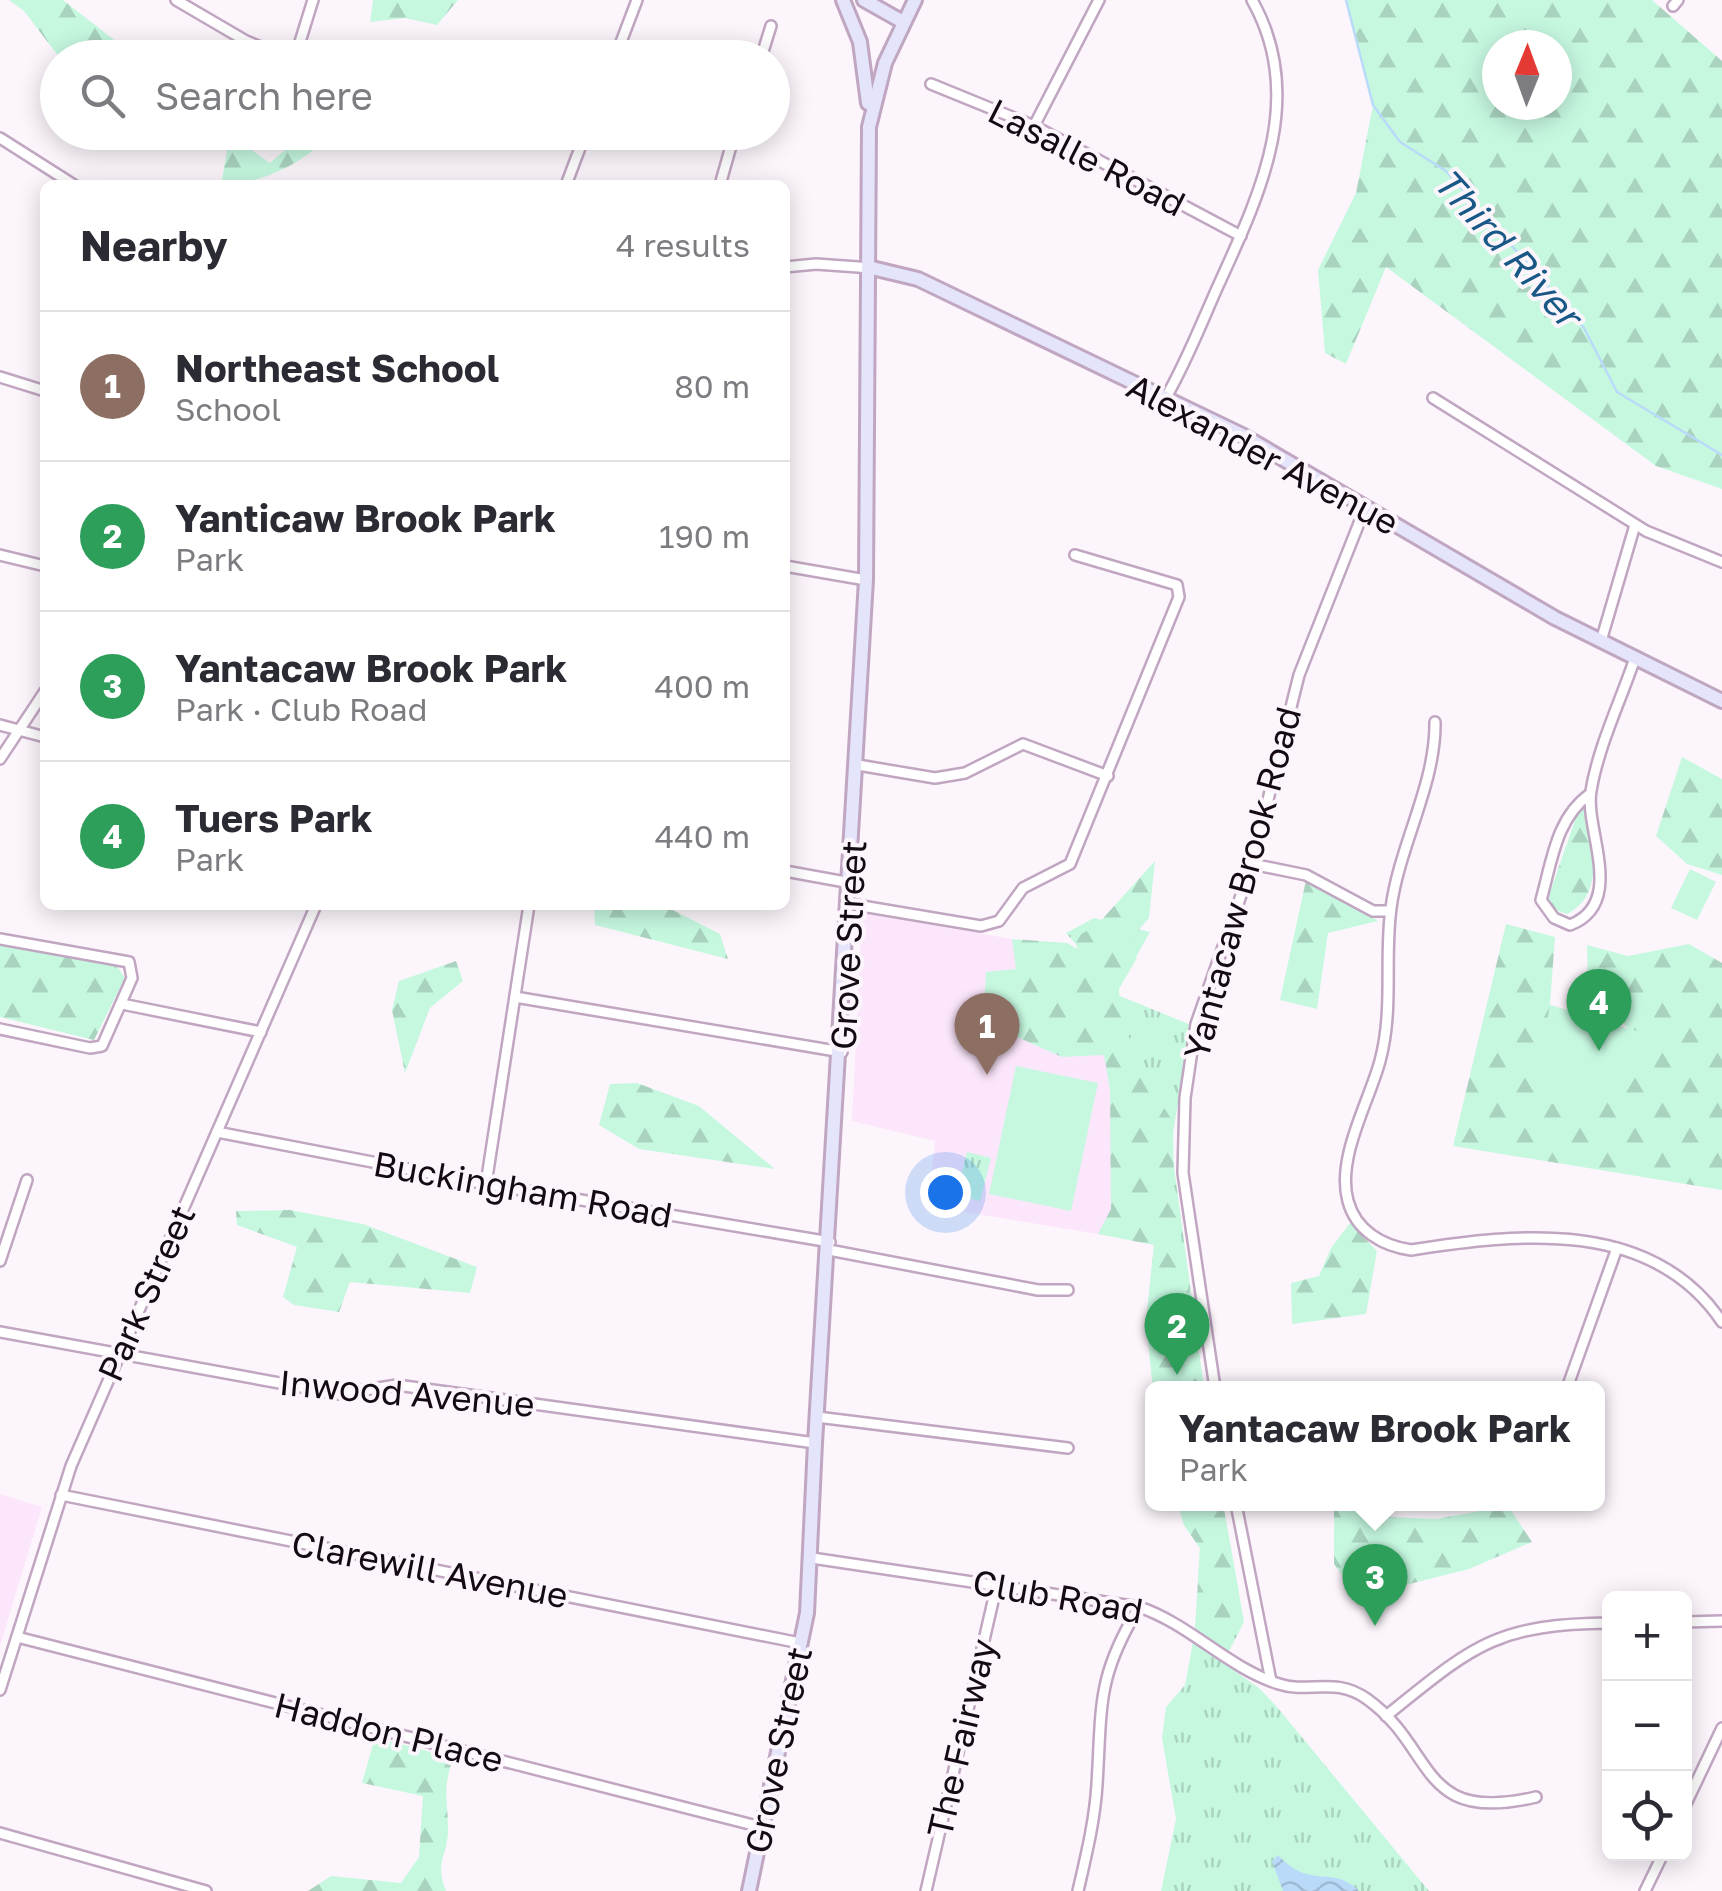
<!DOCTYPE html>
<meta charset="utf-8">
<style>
body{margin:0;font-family:"Golos Text",sans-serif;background:#f7f7f7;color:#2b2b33}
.controls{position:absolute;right:30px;bottom:30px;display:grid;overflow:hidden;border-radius:15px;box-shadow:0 5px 25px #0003}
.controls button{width:90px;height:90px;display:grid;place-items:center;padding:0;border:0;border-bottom:2px solid #e1e1e2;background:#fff;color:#2b2b33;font:50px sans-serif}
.compass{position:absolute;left:1482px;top:30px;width:90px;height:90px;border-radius:50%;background:#fff;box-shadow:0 5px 25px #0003;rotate:1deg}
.you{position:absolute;left:945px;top:1192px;width:35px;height:35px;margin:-25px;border:8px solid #fff;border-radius:50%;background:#1a73e8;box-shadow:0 0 0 15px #1a73e833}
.badge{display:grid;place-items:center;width:65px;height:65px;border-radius:50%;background:#b45309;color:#fff;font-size:32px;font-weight:700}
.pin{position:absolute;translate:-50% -82px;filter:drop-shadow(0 2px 5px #0008)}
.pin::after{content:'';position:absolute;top:52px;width:35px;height:30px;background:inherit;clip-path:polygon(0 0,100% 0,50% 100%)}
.popup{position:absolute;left:1145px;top:1381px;width:460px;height:130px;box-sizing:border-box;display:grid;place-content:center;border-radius:15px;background:#fff;filter:drop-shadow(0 2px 8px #0005);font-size:32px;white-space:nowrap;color:#7c7c81}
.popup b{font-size:38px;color:#2b2b33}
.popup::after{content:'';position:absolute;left:50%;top:100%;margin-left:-20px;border:20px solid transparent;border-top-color:#fff}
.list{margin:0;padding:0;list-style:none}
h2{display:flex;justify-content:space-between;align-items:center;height:130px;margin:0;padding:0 40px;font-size:42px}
h2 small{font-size:32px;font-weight:400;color:#7c7c81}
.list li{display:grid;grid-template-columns:65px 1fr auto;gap:30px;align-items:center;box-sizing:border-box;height:150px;padding:0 40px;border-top:2px solid #e1e1e2}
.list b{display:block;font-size:38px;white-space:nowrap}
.list p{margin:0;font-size:32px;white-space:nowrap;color:#7c7c81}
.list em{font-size:32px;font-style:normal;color:#7c7c81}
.icon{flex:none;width:55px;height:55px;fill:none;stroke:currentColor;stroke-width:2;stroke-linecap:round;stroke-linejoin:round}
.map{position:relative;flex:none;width:1722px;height:1891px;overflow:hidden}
.search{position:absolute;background:#fff;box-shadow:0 5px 25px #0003;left:40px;top:40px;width:750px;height:110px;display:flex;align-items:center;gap:25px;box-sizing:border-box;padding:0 35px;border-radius:55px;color:#7c7c81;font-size:38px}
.panel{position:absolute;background:#fff;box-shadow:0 5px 25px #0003;left:40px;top:180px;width:750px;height:730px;border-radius:15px}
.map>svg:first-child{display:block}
.built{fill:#fce6fb}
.grass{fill:url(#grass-tufts)}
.forest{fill:url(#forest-firs);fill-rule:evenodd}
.garden{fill:#c6f8e0}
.water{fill:url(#water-waves)}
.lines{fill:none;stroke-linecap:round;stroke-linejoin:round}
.stream{stroke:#b9daf8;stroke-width:2.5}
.street-casing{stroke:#c1a6c1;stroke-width:14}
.secondary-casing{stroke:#c1a6c1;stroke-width:18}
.street{stroke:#fff;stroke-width:9}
.secondary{stroke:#e4e4fb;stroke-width:12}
.labels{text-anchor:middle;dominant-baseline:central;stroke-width:8;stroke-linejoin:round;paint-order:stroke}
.street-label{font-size:35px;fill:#140a14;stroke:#fcf6fc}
.water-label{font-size:38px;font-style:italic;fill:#195886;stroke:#fcf6fc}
</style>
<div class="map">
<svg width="1722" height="1891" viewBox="0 0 1722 1891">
<defs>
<pattern id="grass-tufts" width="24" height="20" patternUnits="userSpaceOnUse" patternTransform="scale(2.5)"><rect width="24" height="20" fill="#c6f8e0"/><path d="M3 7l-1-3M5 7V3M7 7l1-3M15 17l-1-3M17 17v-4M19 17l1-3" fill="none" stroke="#a9d3bf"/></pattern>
<pattern id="forest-firs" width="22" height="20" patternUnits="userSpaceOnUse" patternTransform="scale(2.5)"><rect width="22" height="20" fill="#c6f8e0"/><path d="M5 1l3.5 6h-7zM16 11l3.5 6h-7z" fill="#a9d3bf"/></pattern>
<pattern id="water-waves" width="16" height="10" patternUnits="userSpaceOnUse" patternTransform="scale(2.5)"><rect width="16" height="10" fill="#b9daf8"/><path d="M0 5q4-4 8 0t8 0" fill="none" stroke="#9ebad4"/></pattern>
</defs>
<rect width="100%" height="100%" fill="#fcf6fc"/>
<g class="built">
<polygon points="862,913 1012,939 1118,1045 1128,1239 928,1206 935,1141 852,1121"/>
<polygon points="0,1494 42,1507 0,1646"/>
</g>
<g class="grass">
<polygon points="1094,918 1150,932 1115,994 1191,1025 1171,1145 1204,1388 1153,1388 1146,1322 1154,1245 1118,1045 1082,951 1066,933"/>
<polygon points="967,1152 991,1158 980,1201 956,1195"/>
<polygon points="1178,1504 1223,1504 1244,1622 1223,1663 1259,1688 1277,1707 1429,1891 1161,1891 1176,1819 1162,1738 1166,1707 1185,1685 1195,1631 1200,1548 1184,1525"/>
</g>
<g class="forest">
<polygon points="9,0 63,0 136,57 59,57 24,11"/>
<polygon points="373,0 458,0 437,25 405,18 370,22"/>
<path d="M1346,0h306l70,61v428l-66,-23 -270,-199 -40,97 -21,-11 -7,-83 38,-77 17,-88zM1497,45h60v60h-60z"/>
<path d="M183,133h45l42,30 34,-30h28c-27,30 -73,52 -111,52l6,-34z"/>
<polygon points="1682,757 1722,779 1722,875 1687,864 1656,836"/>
<path d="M1580,806l7,1c7,36 18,89 -20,107l-15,-5 -5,-8z"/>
<polygon points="1155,861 1149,918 1129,941 1137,958 1119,989 1120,1010 1139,1067 1173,1122 1174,1191 1204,1388 1153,1388 1146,1322 1154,1245 1098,1234 1111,1209 1110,1090 1104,1055 1062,1057 983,1022 986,972 1016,969 1012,939 1067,943 1078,949 1073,938 1095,927"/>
<polygon points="1306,880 1341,896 1378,921 1328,933 1317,1009 1280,1000"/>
<polygon points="594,905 663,905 720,934 728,959 595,925"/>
<polygon points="1506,924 1555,937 1550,1005 1650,1036 1629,1029 1588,990 1587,945 1628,956 1689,944 1722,963 1722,1190 1453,1146"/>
<polygon points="0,944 117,966 125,978 94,1040 0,1017"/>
<polygon points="456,961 463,981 430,1008 405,1073 392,1010 399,981"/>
<polygon points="637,1083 699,1106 775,1169 639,1149 599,1125 610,1084"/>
<polygon points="290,1210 363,1224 477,1267 470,1293 350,1282 339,1312 294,1305 283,1297 297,1247 237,1225 236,1211"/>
<polygon points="1350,1223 1377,1251 1366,1314 1292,1324 1291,1283 1319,1276 1331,1248"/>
<polygon points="1178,1504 1223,1504 1239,1593 1226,1606 1235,1628 1227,1640 1195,1631 1200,1548 1184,1525"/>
<polygon points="1334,1504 1389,1517 1436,1519 1508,1506 1532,1542 1469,1569 1358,1597 1334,1564"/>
<path d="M375,1737l78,21c-11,34 -5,39 -5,71 0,28 -14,32 -2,62h-138l23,-15 70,7 18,-26 4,-61 -61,-13z"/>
</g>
<g class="garden">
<polygon points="1690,869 1716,882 1697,920 1671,908"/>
<path d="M1550,1005l100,30c-9,31 -42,71 -78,72 -12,0 -27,-6 -39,-8z"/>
<polygon points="1016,1066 1098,1083 1071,1211 989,1194"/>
</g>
<path class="water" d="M1278,1855c33,36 55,9 81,36h-76l-11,-30z"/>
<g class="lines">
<polyline class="stream" points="1346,0 1373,105 1400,142 1446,171 1584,328 1617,392 1722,455"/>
<g class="street-casing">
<g id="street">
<polyline points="176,0 246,41 287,58"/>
<polyline points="1673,6 1678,0"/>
<polyline points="295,58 313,0"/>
<polyline points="615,58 637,0"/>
<polyline points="761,58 771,26"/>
<polyline points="931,84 1034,126 1241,236"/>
<polyline points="1034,126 1099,0"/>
<polyline points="558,132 584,140"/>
<polyline points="0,138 74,185"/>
<polyline points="566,185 586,132"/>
<polyline points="720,185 735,132"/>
<polyline points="785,267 816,264 872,268"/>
<polyline points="0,377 45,391"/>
<polyline points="1433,398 1646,531 1722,562"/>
<path d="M1165,399c21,-36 36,-75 53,-113 42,-92 89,-189 34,-286"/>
<polyline points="0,555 45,566"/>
<polyline points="785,566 866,580"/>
<polyline points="1601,641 1635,525"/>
<path d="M1435,722c1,62 -36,124 -44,186 -7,51 3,101 -11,153 -11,41 -44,97 -32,140 8,30 35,45 63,49 107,-17 241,-32 311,72"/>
<polyline points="0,725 45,737"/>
<polyline points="0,759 45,691"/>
<polyline points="858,765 935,778 965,773 1023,744 1108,776"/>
<path d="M1590,794c-34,24 -38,67 -49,106l13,18 16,7c57,-22 14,-96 21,-134 7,-44 30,-91 44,-133"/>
<polyline points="1252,864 1306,875 1373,911 1390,911"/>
<polyline points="785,871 851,883"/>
<polyline points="850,904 981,926 999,921 1023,888 1070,864 1179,597 1177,585 1075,555"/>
<polyline points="0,939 129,962 132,978 102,1046 90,1048 0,1029"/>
<polyline points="515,997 842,1052"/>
<polyline points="122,1004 261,1032"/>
<polyline points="217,1132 486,1184 830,1242"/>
<polyline points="486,1184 529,905"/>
<polyline points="829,1250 1038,1290 1068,1290"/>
<polyline points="0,1261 27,1180"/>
<polyline points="0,1332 340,1394 397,1385 815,1443"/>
<polyline points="1215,1388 1183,1173 1185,1098 1196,1024 1252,864 1299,675 1365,508"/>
<polyline points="1567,1388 1617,1248"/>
<polyline points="817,1417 1068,1448"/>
<polyline points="61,1495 800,1643"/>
<polyline points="1236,1504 1271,1681"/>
<path d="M812,1558l327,49c51,17 89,61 140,77 30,10 56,-8 88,15 70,50 50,126 169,98"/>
<polyline points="1684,1622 1722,1621"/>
<polyline points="17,1637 761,1827"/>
<polyline points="0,1690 71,1466 316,905"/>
<path d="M1386,1716c86,-69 108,-92 224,-93"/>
<polyline points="1684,1808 1722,1728"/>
<polyline points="0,1833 206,1891"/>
<polyline points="926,1891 997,1584"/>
<path d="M1078,1891c8,-35 17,-71 19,-107 5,-78 -1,-106 42,-177"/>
<polyline points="1645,1891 1663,1854"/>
</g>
</g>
<g class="secondary-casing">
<g id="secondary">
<polyline points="843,0 860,42 868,103"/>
<polyline points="864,0 903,22"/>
<polyline points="872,268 918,279 1242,435 1555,618 1722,701"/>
<polyline points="749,1891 807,1613 815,1443 866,580 869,127 885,63 915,0"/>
</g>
</g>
<use href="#street" class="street"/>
<use href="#secondary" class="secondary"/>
</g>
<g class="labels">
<g class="street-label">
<text transform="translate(1087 157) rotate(27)">Lasalle Road</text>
<text transform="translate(1263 454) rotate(28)">Alexander Avenue</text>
<text transform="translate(1242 883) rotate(-75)">Yantacaw Brook Road</text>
<text transform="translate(848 945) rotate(-87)">Grove Street</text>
<text transform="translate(523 1189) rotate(10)">Buckingham Road</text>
<text transform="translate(146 1293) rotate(-66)">Park Street</text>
<text transform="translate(407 1393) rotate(5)">Inwood Avenue</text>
<text transform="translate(430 1569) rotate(11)">Clarewill Avenue</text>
<text transform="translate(1058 1596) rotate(10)">Club Road</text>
<text transform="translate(389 1732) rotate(14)">Haddon Place</text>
<text transform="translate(961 1738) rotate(-77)">The Fairway</text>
<text transform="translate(778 1750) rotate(-78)">Grove Street</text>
</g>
<g class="water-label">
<text transform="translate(1508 247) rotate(48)">Third River</text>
</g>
</g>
</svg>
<div class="controls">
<button>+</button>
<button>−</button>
<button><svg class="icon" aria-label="locate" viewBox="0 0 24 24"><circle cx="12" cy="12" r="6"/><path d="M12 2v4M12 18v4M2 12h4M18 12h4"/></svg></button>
</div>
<svg class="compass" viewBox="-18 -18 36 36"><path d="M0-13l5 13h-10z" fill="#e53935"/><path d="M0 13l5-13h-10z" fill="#7c7c81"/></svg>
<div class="you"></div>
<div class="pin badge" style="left:987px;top:1075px;background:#8d6e63">1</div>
<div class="pin badge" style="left:1177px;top:1375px;background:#2e9e5b">2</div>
<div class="pin badge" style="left:1375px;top:1626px;background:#2e9e5b">3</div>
<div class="popup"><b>Yantacaw Brook Park</b>Park</div>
<div class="pin badge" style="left:1599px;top:1051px;background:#2e9e5b">4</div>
<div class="search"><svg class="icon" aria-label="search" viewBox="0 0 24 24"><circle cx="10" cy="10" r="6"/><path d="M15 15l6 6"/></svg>Search here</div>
<section class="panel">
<h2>Nearby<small>4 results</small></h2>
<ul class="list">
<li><span class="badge" style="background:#8d6e63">1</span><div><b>Northeast School</b><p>School</p></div><em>80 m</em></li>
<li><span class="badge" style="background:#2e9e5b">2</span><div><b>Yanticaw Brook Park</b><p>Park</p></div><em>190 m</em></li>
<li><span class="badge" style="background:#2e9e5b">3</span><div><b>Yantacaw Brook Park</b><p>Park · Club Road</p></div><em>400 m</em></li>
<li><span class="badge" style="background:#2e9e5b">4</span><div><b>Tuers Park</b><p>Park</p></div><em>440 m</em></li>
</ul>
</section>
</div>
